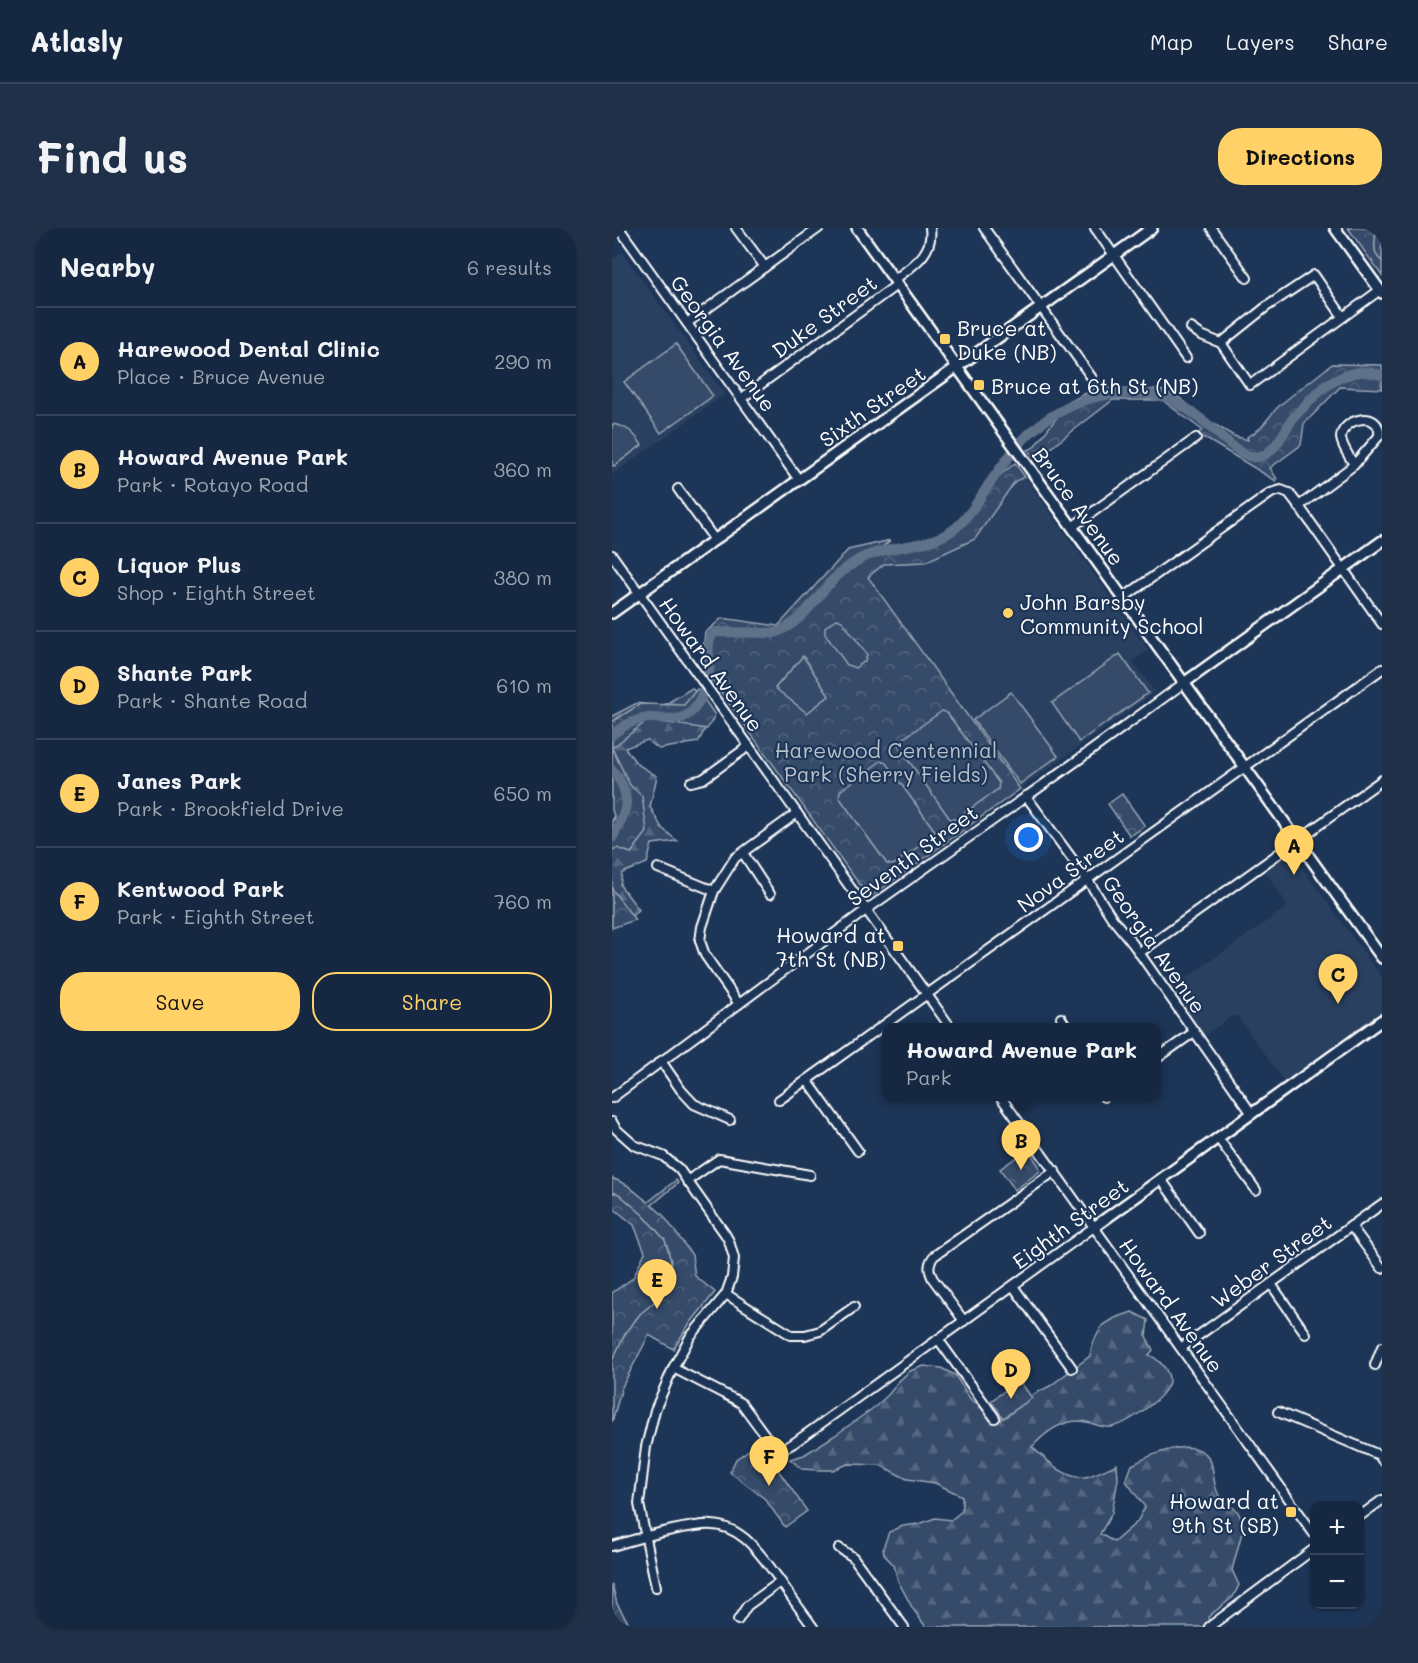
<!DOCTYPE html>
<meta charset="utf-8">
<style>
body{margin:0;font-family:Mali,sans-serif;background:#1f3048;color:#f1f3f6}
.controls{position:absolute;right:18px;bottom:18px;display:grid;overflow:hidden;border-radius:12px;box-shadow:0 2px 4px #0004}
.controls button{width:54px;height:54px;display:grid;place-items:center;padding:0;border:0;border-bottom:2px solid #35445a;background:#162841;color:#f1f3f6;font:30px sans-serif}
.you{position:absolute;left:417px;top:610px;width:21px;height:21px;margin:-15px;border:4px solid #fff;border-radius:50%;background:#1a73e8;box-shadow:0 0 0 9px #1a73e833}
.badge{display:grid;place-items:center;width:39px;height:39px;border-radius:50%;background:#ffd166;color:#111;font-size:20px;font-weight:700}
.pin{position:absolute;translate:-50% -50px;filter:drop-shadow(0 2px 3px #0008)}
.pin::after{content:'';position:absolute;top:32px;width:21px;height:18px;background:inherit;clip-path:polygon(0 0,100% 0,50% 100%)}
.popup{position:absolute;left:270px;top:795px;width:279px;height:78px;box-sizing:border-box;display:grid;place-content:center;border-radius:12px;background:#162841;filter:drop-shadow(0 2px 4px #0005);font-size:20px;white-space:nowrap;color:#9ea6b1}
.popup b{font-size:22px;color:#f1f3f6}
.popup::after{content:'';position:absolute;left:50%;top:100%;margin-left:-12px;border:12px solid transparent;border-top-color:#162841}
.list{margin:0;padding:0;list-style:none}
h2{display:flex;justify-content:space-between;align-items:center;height:78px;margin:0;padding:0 24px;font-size:26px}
h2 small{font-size:20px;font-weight:400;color:#9ea6b1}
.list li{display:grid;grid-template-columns:39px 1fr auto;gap:18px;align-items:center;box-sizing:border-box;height:108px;padding:0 24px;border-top:2px solid #35445a}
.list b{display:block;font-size:22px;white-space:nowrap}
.list p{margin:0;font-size:20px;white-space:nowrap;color:#9ea6b1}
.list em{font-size:20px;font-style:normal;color:#9ea6b1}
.actions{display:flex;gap:12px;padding:18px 24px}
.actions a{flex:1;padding:14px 0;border:2px solid #ffd166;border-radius:24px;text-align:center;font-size:21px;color:#ffd166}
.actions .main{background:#ffd166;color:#111}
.map{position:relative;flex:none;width:770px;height:1399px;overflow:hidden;border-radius:24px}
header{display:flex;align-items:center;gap:36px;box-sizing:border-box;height:84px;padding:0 30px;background:#162841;border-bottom:2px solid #35445a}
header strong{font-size:28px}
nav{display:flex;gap:33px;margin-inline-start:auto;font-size:21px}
.intro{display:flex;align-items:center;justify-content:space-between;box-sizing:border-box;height:144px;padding:0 36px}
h1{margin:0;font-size:42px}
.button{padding:15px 27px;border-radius:24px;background:#ffd166;color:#111;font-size:21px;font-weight:700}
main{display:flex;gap:36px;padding:0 36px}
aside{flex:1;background:#162841;border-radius:24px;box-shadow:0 2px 4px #0004}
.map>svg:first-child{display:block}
.built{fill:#2a4161}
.forest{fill:url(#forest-firs);stroke:#9aa5b4;stroke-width:1.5}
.park{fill:url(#park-crowns);stroke:#9aa5b4;stroke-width:1.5}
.garden{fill:#364b69;stroke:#9aa5b4;stroke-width:1.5}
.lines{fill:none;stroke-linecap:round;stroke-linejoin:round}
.stream{stroke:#a0aab8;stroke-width:1.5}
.river{stroke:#617289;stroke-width:10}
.minor-casing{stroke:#fff;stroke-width:12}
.tertiary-casing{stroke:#fff;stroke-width:14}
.minor{stroke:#1d3557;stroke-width:8}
.tertiary{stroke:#1d3557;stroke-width:9}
.poi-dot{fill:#ffd166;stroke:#1d3557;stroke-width:2}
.labels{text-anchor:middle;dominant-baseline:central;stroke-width:4.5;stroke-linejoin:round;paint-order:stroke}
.street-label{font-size:21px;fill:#fff;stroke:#1d3557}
.poi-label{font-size:21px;fill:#fff;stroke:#1d3557;text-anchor:start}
.park-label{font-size:21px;fill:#b9c0ca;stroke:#1d3557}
</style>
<header>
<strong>Atlasly</strong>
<nav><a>Map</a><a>Layers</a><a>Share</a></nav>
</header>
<div class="intro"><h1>Find us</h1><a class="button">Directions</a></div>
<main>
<aside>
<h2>Nearby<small>6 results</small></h2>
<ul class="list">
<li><span class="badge">A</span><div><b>Harewood Dental Clinic</b><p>Place · Bruce Avenue</p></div><em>290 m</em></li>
<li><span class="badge">B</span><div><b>Howard Avenue Park</b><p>Park · Rotayo Road</p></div><em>360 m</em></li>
<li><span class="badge">C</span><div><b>Liquor Plus</b><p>Shop · Eighth Street</p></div><em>380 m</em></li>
<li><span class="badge">D</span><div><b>Shante Park</b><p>Park · Shante Road</p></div><em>610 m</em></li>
<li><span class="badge">E</span><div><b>Janes Park</b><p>Park · Brookfield Drive</p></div><em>650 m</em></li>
<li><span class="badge">F</span><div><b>Kentwood Park</b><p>Park · Eighth Street</p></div><em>760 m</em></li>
</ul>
<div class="actions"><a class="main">Save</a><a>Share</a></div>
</aside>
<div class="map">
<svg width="770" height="1399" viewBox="0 0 770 1399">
<defs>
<pattern id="forest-firs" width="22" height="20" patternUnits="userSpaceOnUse" patternTransform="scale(1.5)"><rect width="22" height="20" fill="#364b69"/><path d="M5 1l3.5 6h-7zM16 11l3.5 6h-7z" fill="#546680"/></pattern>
<pattern id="park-crowns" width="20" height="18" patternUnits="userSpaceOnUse" patternTransform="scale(1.5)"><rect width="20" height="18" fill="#364b69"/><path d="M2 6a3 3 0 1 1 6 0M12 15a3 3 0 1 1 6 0" fill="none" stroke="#546680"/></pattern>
</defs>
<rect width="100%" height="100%" fill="#1d3557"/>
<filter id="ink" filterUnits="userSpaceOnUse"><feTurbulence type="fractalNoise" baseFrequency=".0167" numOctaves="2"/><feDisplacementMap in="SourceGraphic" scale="12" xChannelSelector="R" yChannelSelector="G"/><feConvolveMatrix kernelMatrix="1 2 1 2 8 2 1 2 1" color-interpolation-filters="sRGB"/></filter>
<g filter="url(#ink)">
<g class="built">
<polygon points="10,24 113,166 0,247 0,32"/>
<polygon points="413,249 536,422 521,433 543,464 408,561 256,349 272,336 313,334 363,311 403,253"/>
<polygon points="679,625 770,749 770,783 672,853 626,789 620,788 589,810 556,763 676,678 653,643"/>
</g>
<g class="forest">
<polygon points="80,460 101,487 86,514 47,521 35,512 13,520 25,536 45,548 38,579 50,600 65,613 40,616 35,635 10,645 8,657 27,682 10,696 0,697 0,596 3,581 0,571 0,488 25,475 49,479"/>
<path d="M520,1084l16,8 -2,16 7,14 -4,5c8,3 16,11 19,19 2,4 1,10 -1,13 -7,14 -41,38 -56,40 -12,2 -23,-9 -41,-5 -15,3 -28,14 -38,25 15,13 36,36 57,29 10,-3 19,-8 28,-12l1,15 -6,34 -12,21 14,8 23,-20 8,-15 -19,-26 6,-16c18,-10 62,-30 77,-7 6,10 3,25 9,35 7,12 13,11 20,19 2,4 4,9 6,13l-12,45 7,15 -6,12 -25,20 2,10h-284l-13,-18 -15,-28 -4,-16 -10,-10 -1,-7 6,-16 14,-6 16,-2 16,-6 16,2 11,-9v-15l-27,-13 -28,-4 -27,-14 -32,-1 -15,6h-16l-15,-1 -12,-10 14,-4 33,-21 39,-28 13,-12 10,-13 11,-10 14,-5 17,2 14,7 16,25 14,8 10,10h9l27,-20 3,-4 16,-8 40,-30 4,-15 8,-15 13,-8z"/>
</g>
<g class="park">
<polygon points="736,0 770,0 770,48"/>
<path d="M720,136l50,1v24l-42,-2 -36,37 -3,21 -31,23 7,11 -1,2 -78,-47 4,-4 -40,-30h-49l-78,60 -7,-10 5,-2 36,-46 27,-14 8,-1 28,4 26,-2 20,8 34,26 22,13 14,4 -1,-3c14,-5 22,-22 33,-32 17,-14 35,-27 52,-41z"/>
<path d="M403,235l10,14 -10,4 -40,58 -50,23 -41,2 -16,13 152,212 -151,109 -168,-234 4,-31 17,-15 56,8 70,-76 43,-10 -9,7c33,-4 75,-7 95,-38 5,-6 7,-14 11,-21 6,-10 18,-17 27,-25z"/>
<polygon points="85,461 103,487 95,501 36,492 0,520 18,557 30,568 35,604 19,625 5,620 0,622 0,593 3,591 0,582 0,494 28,476 72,477"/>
<polygon points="510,566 533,598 518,608 496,576"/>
<polygon points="0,661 23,692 0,700"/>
<polygon points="416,921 427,938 428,943 403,962 388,941"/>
<polygon points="0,950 15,957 36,974 64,952 66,955 40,977 51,987 80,1027 83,1048 103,1064 76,1098 61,1121 37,1107 10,1159 0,1194 0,1065 21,1050 33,1024 22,997 0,979"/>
<polygon points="407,1152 420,1170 391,1190 379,1173"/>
<polygon points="147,1215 195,1283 173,1299 153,1271 118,1244 124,1231"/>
<polygon points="0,1356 5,1376 19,1399 0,1399"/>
</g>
<g class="garden">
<polygon points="64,116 101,168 49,205 12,154"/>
<path d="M0,196c15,2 22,9 30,21l-28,21 -2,-1z"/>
<polygon points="225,391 230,393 255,426 253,433 243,440 235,437 213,406 213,399"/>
<polygon points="508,426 536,465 467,514 440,475"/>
<polygon points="191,428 217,468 195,485 163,460"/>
<polygon points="399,464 446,528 408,556 361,492"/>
<polygon points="330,483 335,485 387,555 386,561 344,591 338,591 287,519 288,513"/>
<polygon points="269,533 274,535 323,603 322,607 281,637 275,636 227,569 228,563"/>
</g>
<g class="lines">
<g class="stream">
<path d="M765,0c-2,11 -6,26 5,33"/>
<polyline points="0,964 7,966 31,987 53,1012 59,1033 55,1056 47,1070 28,1086 13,1106 0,1133"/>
<polyline points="0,1391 2,1399"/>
</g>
<g class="river">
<path d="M0,507c10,-9 24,-16 37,-17 15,-1 33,6 44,-8 8,-9 14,-27 16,-39 2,-12 -5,-30 6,-39l59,1c22,-7 34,-24 48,-41 9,-11 21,-22 33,-30 33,-21 77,-10 105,-38 11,-11 19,-24 27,-37 29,-41 47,-68 96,-86 24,-9 66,-12 89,-1 12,6 24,15 34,23 13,10 39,41 57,33 11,-5 22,-24 28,-35 4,-6 10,-11 16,-17 14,-15 30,-29 53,-32 6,-1 15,2 22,3"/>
<path d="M0,542c22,25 15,42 0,68"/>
</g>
<g class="minor-casing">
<g id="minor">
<polyline points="7,0 187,252"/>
<polyline points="124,0 153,39"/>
<polyline points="372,0 480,150"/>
<polyline points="483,0 574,130"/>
<polyline points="599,0 635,50"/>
<path d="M282,52c18,-14 40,-26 36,-52"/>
<polyline points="75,95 207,0"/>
<polyline points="579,100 589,107 609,115 638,157 768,62"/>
<polyline points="609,115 654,79 702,47 731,89"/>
<polyline points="130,170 286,56"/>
<polyline points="66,261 103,312"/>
<path d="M687,278l55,-41 25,-29c3,-27 -38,-18 -38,2 1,9 9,19 13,27"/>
<polyline points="460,299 584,210"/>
<polyline points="0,327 339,800"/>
<polyline points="511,370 659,265 669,262 677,265 687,278 770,396"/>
<polyline points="79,554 91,551 137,518"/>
<polyline points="414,568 475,651 500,690 521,716 640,886"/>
<polyline points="131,625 158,666"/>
<polyline points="46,640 102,663"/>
<polyline points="527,725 770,552"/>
<polyline points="127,776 93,727 88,713 90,699 102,663 123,630 185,585"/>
<polyline points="449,790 455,800"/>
<polyline points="544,831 582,804"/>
<polyline points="49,833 69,862 82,876 118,892"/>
<polyline points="195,852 246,923"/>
<polyline points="388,868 702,1306"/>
<polyline points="492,869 492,868"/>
<polyline points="0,870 254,682 466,532 572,455"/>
<polyline points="167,872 770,441"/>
<polyline points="0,894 4,901 22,917 51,928 67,941 113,1006 117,1013 122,1030 120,1049 114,1066 78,1109 61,1140 43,1182 34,1219 27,1276 44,1359"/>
<polyline points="606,910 644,962"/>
<polyline points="549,951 587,1005"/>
<polyline points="75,953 107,931 198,947"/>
<polyline points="739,998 770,1040"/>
<polyline points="659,1056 694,1106"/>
<polyline points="401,1058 460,1140"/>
<polyline points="114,1066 179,1107 193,1107 208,1103 242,1079"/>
<path d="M352,1093l-31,-42c-5,-10 -5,-15 1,-23l121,-85"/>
<polyline points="326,1111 383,1190"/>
<polyline points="569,1120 770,976"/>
<polyline points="763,1137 770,1119"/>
<polyline points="61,1140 124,1172 130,1176 161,1218 171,1221 182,1215 482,999"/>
<polyline points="666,1184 767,1227 770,1232"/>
<polyline points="748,1288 770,1272"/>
<path d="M0,1318c28,-8 61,-18 91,-21 38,-4 58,30 78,57 10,15 21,30 32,45"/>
<polyline points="227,1320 241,1329 292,1399"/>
<polyline points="126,1392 135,1378 168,1354"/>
<polyline points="597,1399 702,1321"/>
</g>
</g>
<g class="tertiary-casing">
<g id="tertiary">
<polyline points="245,0 770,730"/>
<polyline points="723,0 770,65"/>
<polyline points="0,385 540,0"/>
<polyline points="572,455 770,313"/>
<polyline points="482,999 770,792"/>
</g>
</g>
<use href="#minor" class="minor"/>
<use href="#tertiary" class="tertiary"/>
</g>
</g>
<g class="poi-dot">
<rect x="327" y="105" width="12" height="12" rx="3"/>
<rect x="361" y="151" width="12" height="12" rx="3"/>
<circle cx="396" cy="385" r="6"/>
<rect x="280" y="712" width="12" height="12" rx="3"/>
<rect x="673" y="1278" width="12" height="12" rx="3"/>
</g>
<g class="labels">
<g class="street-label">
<text transform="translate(212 88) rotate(-36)">Duke Street</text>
<text transform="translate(112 115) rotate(54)">Georgia Avenue</text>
<text transform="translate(260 178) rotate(-35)">Sixth Street</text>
<text transform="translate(467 278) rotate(54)">Bruce Avenue</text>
<text transform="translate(100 436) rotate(54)">Howard Avenue</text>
<text transform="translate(300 627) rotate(-36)">Seventh Street</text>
<text transform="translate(458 642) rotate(-36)">Nova Street</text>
<text transform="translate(543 716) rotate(55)">Georgia Avenue</text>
<text transform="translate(458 995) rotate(-36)">Eighth Street</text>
<text transform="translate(659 1033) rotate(-36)">Weber Street</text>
<text transform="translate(560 1077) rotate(54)">Howard Avenue</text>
</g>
<g class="poi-label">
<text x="345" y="99">Bruce at<tspan x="345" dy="24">Duke (NB)</tspan></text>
<text x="379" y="157">Bruce at 6th St (NB)</text>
<text x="408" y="373">John Barsby<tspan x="408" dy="24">Community School</tspan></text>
<text x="274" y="706" text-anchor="end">Howard at<tspan x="274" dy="24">7th St (NB)</tspan></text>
<text x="667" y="1272" text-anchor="end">Howard at<tspan x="667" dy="24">9th St (SB)</tspan></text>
</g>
<g class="park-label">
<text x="274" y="521">Harewood Centennial<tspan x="274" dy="24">Park (Sherry Fields)</tspan></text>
</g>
</g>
</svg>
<div class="controls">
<button>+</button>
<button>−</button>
</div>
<div class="you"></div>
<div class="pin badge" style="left:682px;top:647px">A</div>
<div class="pin badge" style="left:409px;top:942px">B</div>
<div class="popup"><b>Howard Avenue Park</b>Park</div>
<div class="pin badge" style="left:726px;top:776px">C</div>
<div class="pin badge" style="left:399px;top:1171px">D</div>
<div class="pin badge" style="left:45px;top:1081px">E</div>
<div class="pin badge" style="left:157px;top:1258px">F</div>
</div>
</main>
